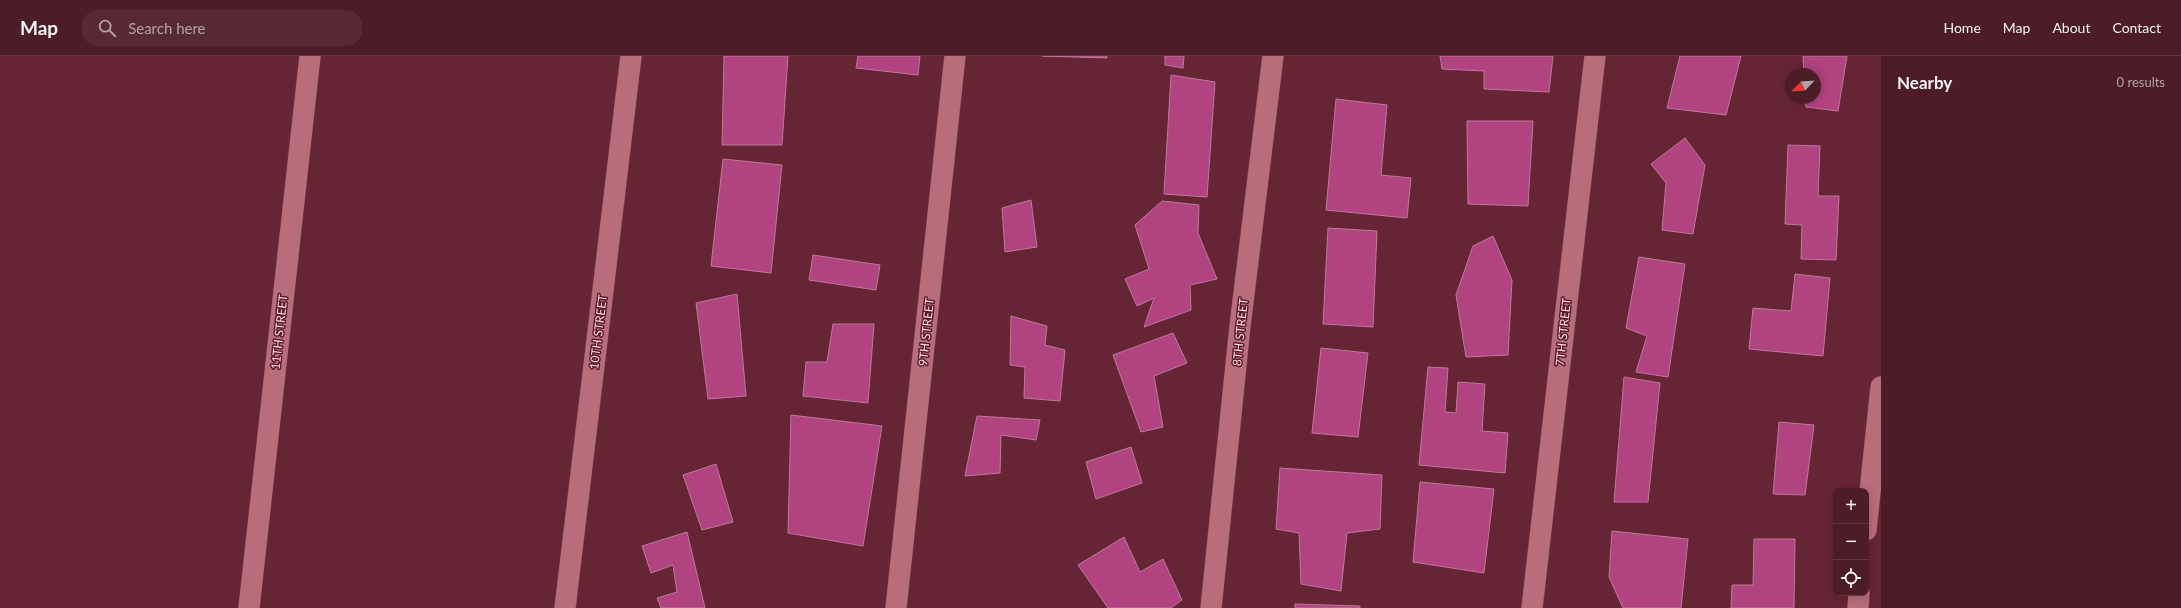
<!DOCTYPE html>
<meta charset="utf-8">
<style>
body{margin:0;font-family:Lato,sans-serif;background:#562933;color:#f1f3f6}
.controls{position:absolute;right:12px;bottom:12px;display:grid;overflow:hidden;border-radius:8px;box-shadow:0 2px 10px #0003}
.controls button{width:36px;height:36px;display:grid;place-items:center;padding:0;border:0;border-bottom:1px solid #633a44;background:#4c1c27;color:#f1f3f6;font:20px sans-serif}
.compass{position:absolute;left:1785px;top:12px;width:36px;height:36px;border-radius:50%;background:#4c1c27;box-shadow:0 2px 10px #0003;rotate:245deg}
.list{margin:0;padding:0;list-style:none}
h2{display:flex;justify-content:space-between;align-items:center;height:52px;margin:0;padding:0 16px;font-size:17px}
h2 small{font-size:13px;font-weight:400;color:#b2a1a7}
.icon{flex:none;width:22px;height:22px;fill:none;stroke:currentColor;stroke-width:2;stroke-linecap:round;stroke-linejoin:round}
.map{position:relative;flex:none;width:1881px;height:552px;overflow:hidden}
header{display:flex;align-items:center;gap:24px;box-sizing:border-box;height:56px;padding:0 20px;background:#4c1c27;border-bottom:1px solid #633a44}
header strong{font-size:19px}
nav{display:flex;gap:22px;margin-inline-start:auto;font-size:14px}
.search{width:280px;height:36px;background:#562933;display:flex;align-items:center;gap:10px;box-sizing:border-box;padding:0 14px;border-radius:16px;color:#b2a1a7;font-size:15px}
main{display:flex}
aside{flex:1;background:#4c1c27}
.map>svg:first-child{display:block}
.building{fill:#b04380;stroke:#bd799b}
.lines{fill:none;stroke-linecap:round;stroke-linejoin:round}
.street-casing{stroke:#7b4352;stroke-width:22}
.street{stroke:#b76e7a;stroke-width:21}
.labels{text-anchor:middle;dominant-baseline:central;stroke-width:3;stroke-linejoin:round;paint-order:stroke}
.street-label{font-size:12px;fill:#fedce0;stroke:#5a1a2a}
</style>
<header>
<strong>Map</strong>
<div class="search"><svg class="icon" aria-label="search" viewBox="0 0 24 24"><circle cx="10" cy="10" r="6"/><path d="M15 15l6 6"/></svg>Search here</div>
<nav><a>Home</a><a>Map</a><a>About</a><a>Contact</a></nav>
</header>
<main>
<div class="map">
<svg width="1881" height="552" viewBox="0 0 1881 552">
<rect width="100%" height="100%" fill="#662534"/>
<g class="building">
<polygon points="724,0 788,0 782,89 722,89"/>
<polygon points="858,0 920,0 918,19 856,12"/>
<polygon points="1042,0 1107,0 1107,2"/>
<polygon points="1165,0 1184,0 1183,12 1165,9"/>
<polygon points="1440,0 1553,0 1549,36 1484,33 1484,15 1442,13"/>
<polygon points="1680,0 1741,0 1726,59 1667,52"/>
<polygon points="1803,0 1847,0 1838,55 1806,51 1805,42 1815,42 1815,18 1804,18"/>
<polygon points="1171,19 1215,26 1207,141 1164,138"/>
<polygon points="1336,43 1387,49 1381,119 1411,122 1407,162 1326,154"/>
<polygon points="1467,65 1533,65 1528,150 1468,148"/>
<polygon points="1685,82 1705,109 1693,178 1662,174 1666,127 1651,108"/>
<polygon points="1788,89 1820,90 1818,140 1839,140 1836,204 1801,203 1802,169 1785,168"/>
<polygon points="723,103 782,109 771,217 711,210"/>
<polygon points="1031,144 1037,191 1005,196 1002,152"/>
<polygon points="1162,145 1199,149 1198,177 1217,223 1190,229 1191,254 1144,271 1154,242 1137,250 1125,223 1149,213 1135,169"/>
<polygon points="1328,172 1377,175 1373,271 1323,268"/>
<polygon points="1493,180 1512,224 1508,299 1466,301 1456,239 1473,190"/>
<polygon points="813,199 880,209 876,234 809,224"/>
<polygon points="1639,201 1685,208 1668,321 1636,316 1647,280 1626,272"/>
<polygon points="1795,218 1830,222 1823,300 1749,293 1753,252 1791,255"/>
<polygon points="737,238 746,340 708,343 696,247"/>
<polygon points="1011,260 1047,270 1045,289 1065,294 1060,345 1024,342 1025,311 1010,309"/>
<polygon points="833,268 874,268 868,347 803,340 806,306 827,306"/>
<polygon points="1173,277 1187,307 1154,320 1163,371 1141,376 1113,299"/>
<polygon points="1321,292 1368,297 1358,381 1312,377"/>
<polygon points="1428,311 1448,312 1445,356 1456,357 1458,326 1485,328 1482,375 1508,377 1505,417 1419,409"/>
<polygon points="1624,321 1660,327 1648,446 1614,446"/>
<polygon points="791,359 882,370 863,490 788,477"/>
<polygon points="977,360 1040,364 1036,384 1001,379 1000,417 965,420"/>
<polygon points="1779,366 1814,369 1805,439 1773,438"/>
<polygon points="1131,391 1142,427 1096,443 1086,406"/>
<polygon points="716,408 733,466 702,474 683,419"/>
<polygon points="1280,412 1382,419 1380,473 1347,477 1341,535 1301,528 1299,477 1276,473"/>
<polygon points="1420,426 1494,433 1484,517 1413,506"/>
<polygon points="1612,475 1688,483 1681,552 1623,552 1609,521"/>
<polygon points="687,476 705,552 661,552 657,542 677,536 673,509 651,517 642,490"/>
<polygon points="1124,481 1140,516 1163,503 1182,544 1171,552 1108,552 1078,509"/>
<polygon points="1754,483 1795,483 1794,552 1731,552 1732,529 1753,529"/>
<polygon points="1295,548 1360,550 1360,552 1295,552"/>
</g>
<g class="lines">
<g class="street-casing">
<g id="street">
<polyline points="1866,474 1881,331"/>
<polyline points="249,552 310,0"/>
<polyline points="565,552 631,0"/>
<polyline points="896,552 955,0"/>
<polyline points="1211,552 1240,270 1273,0"/>
<polyline points="1532,552 1595,0"/>
<polyline points="1858,552 1859,537"/>
</g>
</g>
<use href="#street" class="street"/>
</g>
<g class="labels">
<g class="street-label">
<text transform="translate(279 276) rotate(-84)">11TH STREET</text>
<text transform="translate(598 276) rotate(-83)">10TH STREET</text>
<text transform="translate(926 276) rotate(-84)">9TH STREET</text>
<text transform="translate(1240 276) rotate(-84)">8TH STREET</text>
<text transform="translate(1563 276) rotate(-84)">7TH STREET</text>
</g>
</g>
</svg>
<div class="controls">
<button>+</button>
<button>−</button>
<button><svg class="icon" aria-label="locate" viewBox="0 0 24 24"><circle cx="12" cy="12" r="6"/><path d="M12 2v4M12 18v4M2 12h4M18 12h4"/></svg></button>
</div>
<svg class="compass" viewBox="-18 -18 36 36"><path d="M0-13l5 13h-10z" fill="#e53935"/><path d="M0 13l5-13h-10z" fill="#b2a1a7"/></svg>
</div>
<aside>
<h2>Nearby<small>0 results</small></h2>
<ul class="list">
</ul>
</aside>
</main>
